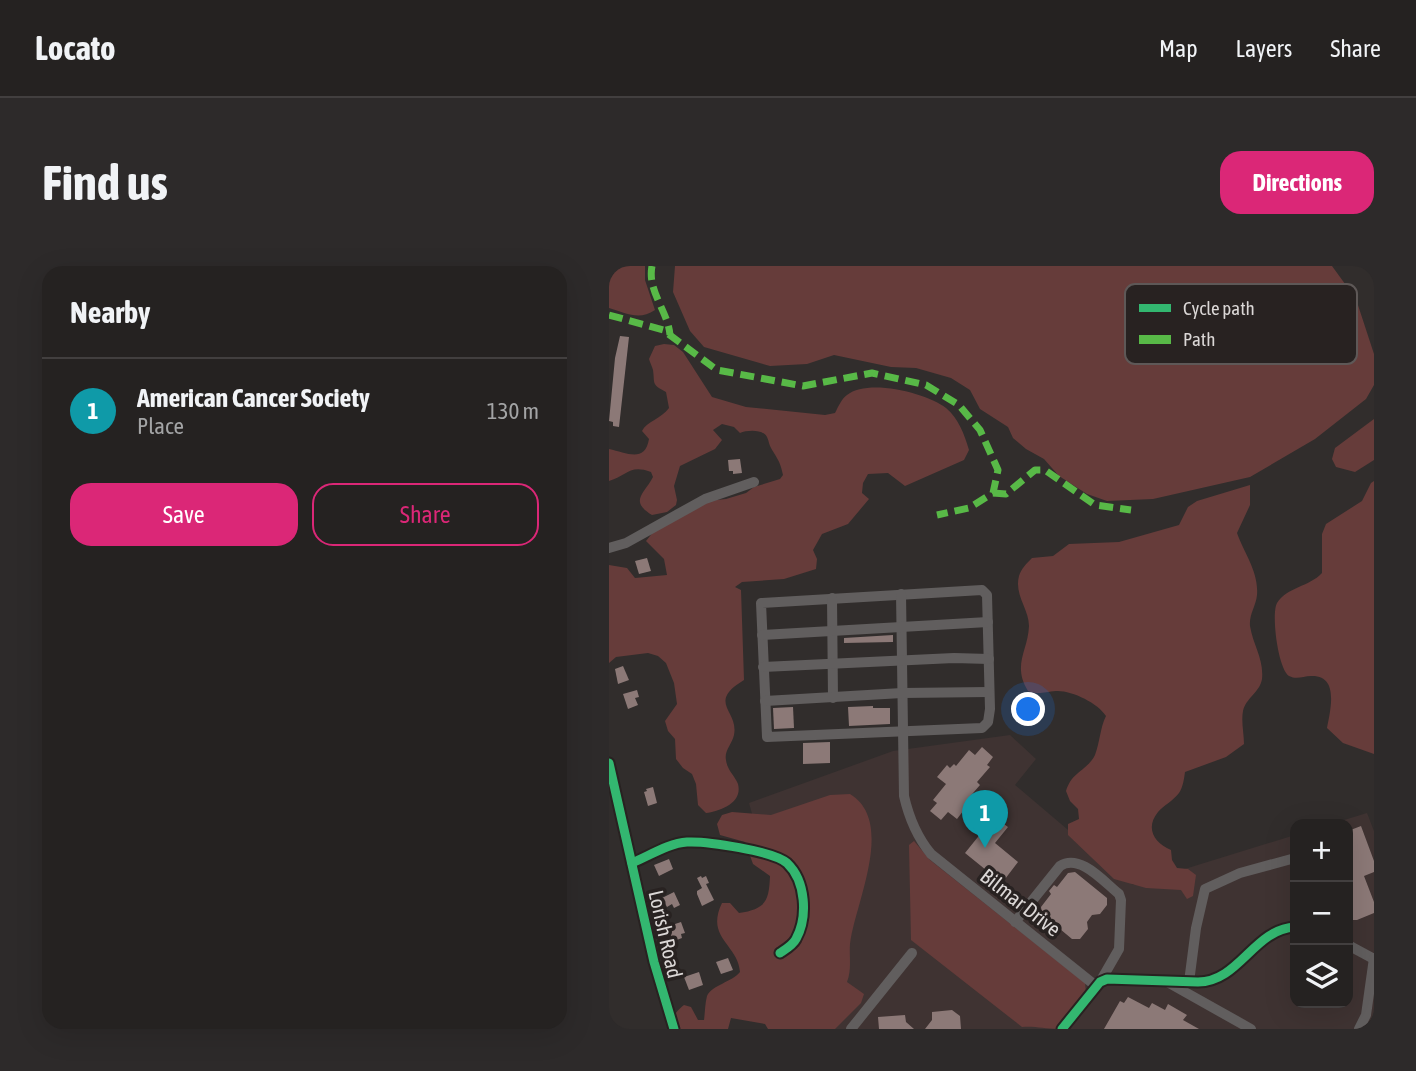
<!DOCTYPE html>
<meta charset="utf-8">
<style>
body{margin:0;font-family:"Asap Condensed",sans-serif;background:#2d2a2a;color:#f1f3f6}
.controls{position:absolute;right:21px;bottom:21px;display:grid;overflow:hidden;border-radius:14px;box-shadow:0 7px 28px #0002}
.controls button{width:63px;height:63px;display:grid;place-items:center;padding:0;border:0;border-bottom:2px solid #423f3f;background:#252221;color:#f1f3f6;font:35px sans-serif}
.you{position:absolute;left:420px;top:444px;width:24px;height:24px;margin:-18px;border:5px solid #fff;border-radius:50%;background:#1a73e8;box-shadow:0 0 0 10px #1a73e833}
.badge{display:grid;place-items:center;width:46px;height:46px;border-radius:50%;background:#db2777;color:#fff;font-size:23px;font-weight:700}
.pin{position:absolute;translate:-50% -58px;filter:drop-shadow(0 2px 4px #0008)}
.pin::after{content:'';position:absolute;top:37px;width:24px;height:21px;background:inherit;clip-path:polygon(0 0,100% 0,50% 100%)}
.list{margin:0;padding:0;list-style:none}
h2{display:flex;justify-content:space-between;align-items:center;height:91px;margin:0;padding:0 28px;font-size:30px}
h2 small{font-size:23px;font-weight:400;color:#a3a4a5}
.list li{display:grid;grid-template-columns:46px 1fr auto;gap:21px;align-items:center;box-sizing:border-box;height:105px;padding:0 28px;border-top:2px solid #423f3f}
.list b{display:block;font-size:26px;white-space:nowrap}
.list p{margin:0;font-size:23px;white-space:nowrap;color:#a3a4a5}
.list em{font-size:23px;font-style:normal;color:#a3a4a5}
.actions{display:flex;gap:14px;padding:21px 28px}
.actions a{flex:1;padding:16px 0;border:2px solid #db2777;border-radius:21px;text-align:center;font-size:24px;color:#db2777}
.actions .main{background:#db2777;color:#fff}
.icon{flex:none;width:38px;height:38px;fill:none;stroke:currentColor;stroke-width:2;stroke-linecap:round;stroke-linejoin:round}
.map{position:relative;flex:none;width:765px;height:763px;overflow:hidden;border-radius:21px}
header{display:flex;align-items:center;gap:42px;box-sizing:border-box;height:98px;padding:0 35px;background:#252221;border-bottom:2px solid #423f3f}
header strong{font-size:33px}
nav{display:flex;gap:38px;margin-inline-start:auto;font-size:24px}
.intro{display:flex;align-items:center;justify-content:space-between;box-sizing:border-box;height:168px;padding:0 42px}
h1{margin:0;font-size:49px}
.button{padding:18px 32px;border-radius:21px;background:#db2777;color:#fff;font-size:24px;font-weight:700}
main{display:flex;gap:42px;padding:0 42px}
aside{flex:1;background:#252221;border-radius:21px;box-shadow:0 7px 28px #0002}
.map>svg:first-child{display:block}
.built{fill:#3f3332}
.green{fill:#663c3a}
.building{fill:#8c7977}
.lines{fill:none;stroke-linecap:round;stroke-linejoin:round}
.minor{stroke:#615e5e;stroke-width:10}
.quiet{stroke:#58b947;stroke-width:7;stroke-dasharray:14 7;stroke-linecap:butt}
.cycleway-casing{stroke:#282221;stroke-width:13}
.cycleway{stroke:#33b770;stroke-width:9}
.labels{text-anchor:middle;dominant-baseline:central;stroke-width:7;stroke-linejoin:round;paint-order:stroke}
.street-label{font-size:21px;fill:#dbd7d6;stroke:#282221}
.key{fill:#282221;stroke:#5e5857;stroke-width:2}
.key-label{font-size:19px;fill:#dbd7d6}
</style>
<header>
<strong>Locato</strong>
<nav><a>Map</a><a>Layers</a><a>Share</a></nav>
</header>
<div class="intro"><h1>Find us</h1><a class="button">Directions</a></div>
<main>
<aside>
<h2>Nearby<small></small></h2>
<ul class="list">
<li><span class="badge" style="background:#0f9aa8">1</span><div><b>American Cancer Society</b><p>Place</p></div><em>130 m</em></li>
</ul>
<div class="actions"><a class="main">Save</a><a>Share</a></div>
</aside>
<div class="map">
<svg width="765" height="763" viewBox="0 0 765 763">
<rect width="100%" height="100%" fill="#312d2c"/>
<polygon class="built" points="401,469 427,493 406,519 524,619 686,569 686,737 739,737 739,558 722,558 758,547 765,565 765,763 204,763 140,537 284,485"/>
<g class="green">
<path d="M0,0h36v14l10,30c-16,11 -29,3 -46,-2z"/>
<polygon points="66,0 723,0 747,33 765,88 765,119 757,133 706,173 641,211 544,233 498,235 478,228 450,210 435,193 417,183 404,172 399,161 371,143 361,124 342,112 307,102 282,101 225,89 198,98 161,100 95,81 81,65 64,26"/>
<path d="M55,78l10,1 9,7 29,45 34,10 79,8 10,-2c3,-6 7,-15 12,-18 21,-17 80,-2 99,13 13,11 18,26 23,42l-5,10 -59,26 -17,-13 -20,1 -5,9 -1,10 7,6 -21,25 -26,10 -9,16 4,9 -1,10 -32,10 -42,3 -7,5 6,3 3,90c-38,23 -5,30 -10,55 -2,9 -10,16 -8,25 1,10 9,16 12,24 5,19 -18,27 -32,29l-8,-8 -2,-21 -4,-10 -9,-6 -7,-9 -1,-20 -7,-8 -3,-10 12,-17 -3,-21 -8,-20 -8,-7 -10,-3 -32,4 -7,6v-98l18,3 8,10 32,-3 -3,-16 -18,-18 12,-15 49,-25 19,-2 20,-6 8,-6 26,-8 3,-4c-3,-14 -5,-15 -12,-27 -2,-3 -2,-7 -4,-11 -4,-8 -20,-7 -27,-4l-6,-6 -12,-3 -9,6 9,10 -7,9 -35,17 -6,20 3,14 -1,5 -9,7 -15,3c-23,-14 -8,-21 1,-38l-2,-5c-22,-8 -24,4 -42,9v-32c18,4 36,14 40,-10l-7,-8c5,-10 19,-12 27,-23l-3,-16c-15,-8 -11,-8 -13,-22 -1,-4 -3,-7 -4,-11l6,-13z"/>
<polygon points="765,153 765,194 746,206 727,201 723,193 726,182"/>
<path d="M765,215v273l-31,-11 -16,-15c3,-17 13,-53 -16,-52 -8,0 -14,4 -22,0 -11,-7 -18,-62 -12,-73 10,-16 32,-16 45,-30v-39l4,-10 36,-23 9,-18z"/>
<path d="M641,219v20l-13,28c7,20 22,39 20,62 -1,11 -8,19 -7,31 3,19 14,33 12,53 -2,13 -16,19 -19,32 -2,10 1,23 1,33l-18,13 -41,15c-1,7 -2,15 -6,21 -6,8 -15,12 -21,19 -13,16 -4,31 13,38l1,10 5,8 11,1 8,6 -3,21 -6,3 -6,-9 -35,-2 -32,-9 -46,-44v-11l11,-5 -1,-10 -8,-8 -4,-10c6,-20 21,-20 29,-36 5,-13 5,-27 11,-39 -8,-13 -35,-26 -50,-25 -12,1 -17,4 -28,0 -16,-26 0,-40 1,-65 0,-17 -15,-31 -10,-50 2,-7 8,-13 13,-18l21,-2 16,-12 50,-2 60,-17 9,-18 9,-6z"/>
<path d="M241,528c46,28 5,109 0,150 -1,13 2,25 -3,38l17,12 -3,9 -26,26h-67l-3,-5 -34,-6 -3,11h-53c-4,-11 0,-17 9,-24l7,2 7,13h6c1,-7 1,-17 3,-24 5,-11 25,-14 33,-24 -2,-28 -35,-34 -18,-69h8l9,10c27,-4 30,-12 31,-37l-17,-12 -8,-22 -25,-7 -3,-11 5,-9 10,-3 39,3 59,-20z"/>
<path d="M305,575l16,19 155,123 1,10 -28,36c-14,0 -22,-3 -36,-2l-111,-87 -2,-95z"/>
</g>
<g class="building">
<polygon points="11,70 20,71 10,161 4,160 4,156 0,155 6,92"/>
<polygon points="131,193 133,207 124,208 124,205 120,205 119,194"/>
<polygon points="38,292 42,305 30,308 26,295"/>
<polygon points="284,369 284,376 235,377 235,372"/>
<polygon points="14,400 20,414 9,418 6,403"/>
<polygon points="28,424 30,431 26,432 29,439 19,443 14,428"/>
<polygon points="264,440 264,442 281,442 281,458 240,460 239,441"/>
<polygon points="184,441 185,462 165,463 164,442"/>
<polygon points="221,476 221,497 194,498 194,477"/>
<polygon points="373,481 384,491 378,499 381,501 368,516 371,519 358,534 361,536 348,553 339,546 332,554 321,545 328,537 324,534 337,518 328,511 338,499 341,502 345,498 347,500 360,484 366,489"/>
<polygon points="44,521 48,537 39,540 35,526 38,525 37,523"/>
<polygon points="385,551 399,561 386,577 409,596 393,617 356,587"/>
<polygon points="752,560 765,595 765,606 755,610 765,636 765,647 748,654 739,654 739,565"/>
<polygon points="60,593 64,603 50,610 45,599"/>
<polygon points="466,606 498,632 498,639 491,648 483,649 478,656 479,663 471,673 463,673 433,648 432,641 442,628 440,625 445,619 448,621 459,607"/>
<polygon points="92,610 93,612 97,610 100,617 97,618 105,634 93,640 88,628 88,625 93,622 88,612"/>
<polygon points="65,626 71,639 65,642 63,638 58,641 53,632"/>
<polygon points="72,656 76,667 72,668 73,672 65,675 57,661"/>
<polygon points="119,692 124,704 112,708 107,696"/>
<polygon points="90,706 94,719 80,724 75,711"/>
<polygon points="519,731 540,742 543,737 556,744 559,738 578,749 574,754 590,763 495,763 511,735 515,737"/>
<polygon points="343,744 351,750 352,763 316,763 323,754 323,746"/>
<polygon points="296,749 297,756 305,763 270,763 269,751"/>
</g>
<g class="lines">
<g class="minor">
<polyline points="0,282 17,277 96,233 145,216"/>
<polygon points="373,324 378,329 381,443 379,456 373,462 158,471 152,337"/>
<path d="M292,328l3,202c5,22 13,41 27,58l165,132"/>
<polyline points="223,332 224,432"/>
<polyline points="153,369 379,356"/>
<polyline points="154,401 345,392 380,393"/>
<polyline points="156,435 293,427 380,426"/>
<polyline points="0,497 45,696 65,763"/>
<path d="M23,597c17,-7 37,-20 55,-21 20,-1 86,9 100,21 19,18 21,54 9,76 -3,6 -10,10 -16,14"/>
<path d="M406,656l45,-56c20,-13 44,16 59,28l2,6 -2,49 -19,33"/>
<polyline points="739,679 765,693"/>
<polyline points="580,716 587,662 596,623 631,607 686,592"/>
<polyline points="560,717 642,763"/>
<polyline points="242,763 303,687"/>
<path d="M453,763l38,-47 7,-3 91,3c41,0 56,-53 97,-55"/>
<polyline points="750,763 757,749 765,692"/>
</g>
<g class="quiet">
<path d="M43,0c-5,25 16,45 18,69"/>
<polyline points="0,49 54,64 108,104 194,120 263,107 317,119 350,139 371,164 389,204 384,227 360,242 328,249"/>
<polyline points="384,227 397,228 426,204 436,204 486,239 522,244"/>
</g>
<g class="cycleway-casing">
<g id="cycleway">
<polyline points="0,497 45,696 65,763"/>
<path d="M23,597c17,-7 37,-20 55,-21 20,-1 86,9 100,21 19,18 21,54 9,76 -3,6 -10,10 -16,14"/>
<path d="M453,763l38,-47 7,-3 91,3c41,0 56,-53 97,-55"/>
</g>
</g>
<use href="#cycleway" class="cycleway"/>
</g>
<g class="labels">
<g class="street-label">
<text transform="translate(412 636) rotate(38)">Bilmar Drive</text>
<text transform="translate(57 668) rotate(77)">Lorish Road</text>
</g>
</g>
<rect x="516" y="18" width="232" height="80" rx="10" class="key"/>
<rect x="530" y="38" width="32" height="8" fill="#33b770"/>
<rect x="530" y="69" width="32" height="9" fill="#58b947"/>
<g class="key-label">
<text x="574" y="49">Cycle path</text>
<text x="574" y="80">Path</text>
</g>
</svg>
<div class="controls">
<button>+</button>
<button>−</button>
<button><svg class="icon" aria-label="layers" viewBox="0 0 24 24"><path d="M12 4l9 5-9 5-9-5zM3 14l9 5 9-5"/></svg></button>
</div>
<div class="you"></div>
<div class="pin badge" style="left:376px;top:582px;background:#0f9aa8">1</div>
</div>
</main>
